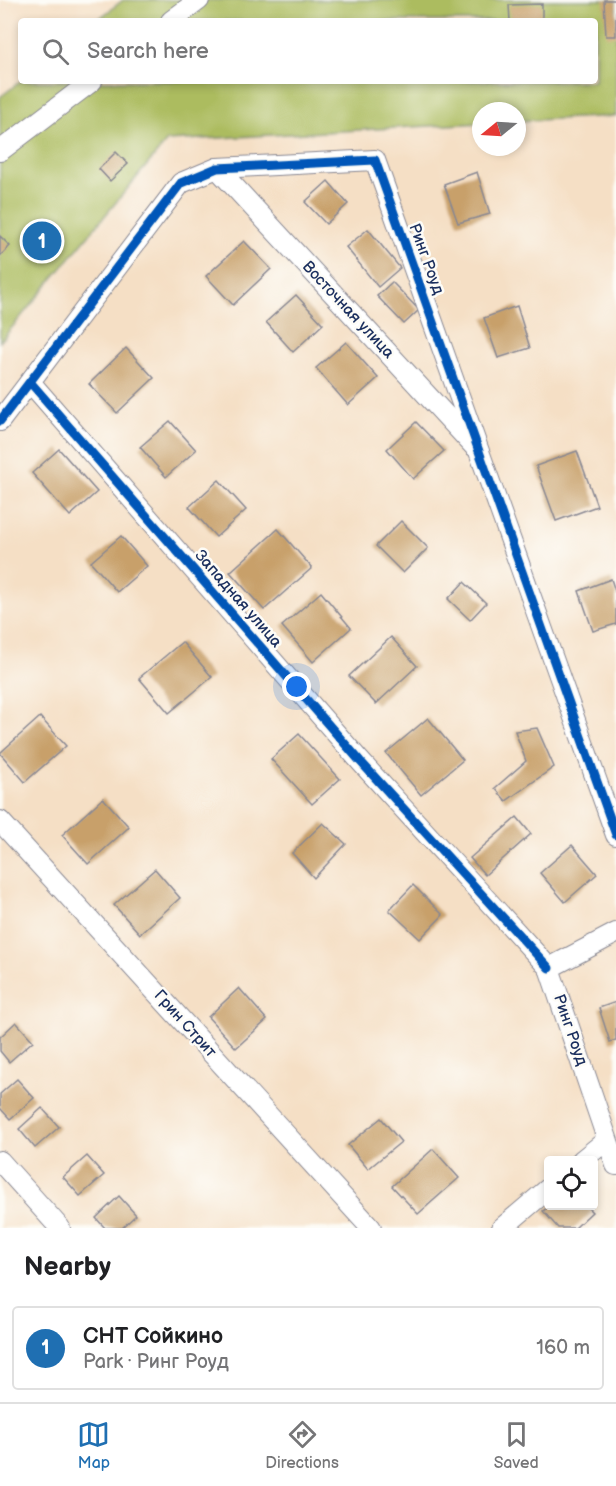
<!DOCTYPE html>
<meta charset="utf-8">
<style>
body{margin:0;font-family:"Balsamiq Sans",sans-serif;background:#f2f2f2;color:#202124}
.controls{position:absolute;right:18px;bottom:18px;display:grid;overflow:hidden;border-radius:6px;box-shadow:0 3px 9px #0003}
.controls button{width:54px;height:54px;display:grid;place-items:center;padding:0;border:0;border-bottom:2px solid #e0e0e0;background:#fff;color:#202124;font:30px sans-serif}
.compass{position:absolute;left:472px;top:102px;width:54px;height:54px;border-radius:50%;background:#fff;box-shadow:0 3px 9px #0003;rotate:252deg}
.you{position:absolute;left:297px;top:687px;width:21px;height:21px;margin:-15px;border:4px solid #fff;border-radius:50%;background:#1a73e8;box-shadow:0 0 0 9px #1a73e833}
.badge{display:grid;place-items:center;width:39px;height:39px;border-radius:50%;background:#1f6fb2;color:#fff;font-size:20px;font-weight:700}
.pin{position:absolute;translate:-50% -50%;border:3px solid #fff;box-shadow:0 2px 6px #0006}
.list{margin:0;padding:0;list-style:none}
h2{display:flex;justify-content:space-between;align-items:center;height:78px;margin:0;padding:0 24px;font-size:26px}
h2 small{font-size:20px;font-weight:400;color:#757577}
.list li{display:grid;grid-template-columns:39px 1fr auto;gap:18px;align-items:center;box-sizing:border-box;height:84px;margin:0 12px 12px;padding:0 12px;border:2px solid #e0e0e0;border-radius:6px}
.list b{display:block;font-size:22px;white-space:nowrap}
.list p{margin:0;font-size:20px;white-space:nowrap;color:#757577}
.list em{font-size:20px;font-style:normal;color:#757577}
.icon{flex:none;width:33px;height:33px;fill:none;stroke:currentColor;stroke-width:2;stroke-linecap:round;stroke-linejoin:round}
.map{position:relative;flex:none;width:616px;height:1228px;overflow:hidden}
.search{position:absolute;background:#fff;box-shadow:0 3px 9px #0003;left:18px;right:18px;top:18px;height:66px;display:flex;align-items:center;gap:15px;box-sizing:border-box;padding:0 21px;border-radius:6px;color:#757577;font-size:22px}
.sheet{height:174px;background:#fff}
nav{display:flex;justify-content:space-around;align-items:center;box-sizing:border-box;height:84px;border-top:2px solid #e0e0e0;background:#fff;font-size:16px;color:#757577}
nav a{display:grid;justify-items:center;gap:3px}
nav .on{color:#1f6fb2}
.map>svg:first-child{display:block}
.green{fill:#acbc5e;stroke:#64765e;stroke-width:1.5}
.building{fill:#c8a06b}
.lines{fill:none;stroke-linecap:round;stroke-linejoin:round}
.street-casing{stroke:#888792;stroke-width:22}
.street{stroke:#fff;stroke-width:20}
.cycleway-casing{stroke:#fdfcf7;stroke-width:13}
.cycleway{stroke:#0057b8;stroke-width:9}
.labels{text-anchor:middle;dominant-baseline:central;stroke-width:5;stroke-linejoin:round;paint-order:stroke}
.street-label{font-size:16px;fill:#1b2f5e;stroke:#fdfcf7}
</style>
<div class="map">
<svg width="616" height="1228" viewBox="0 0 616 1228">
<rect width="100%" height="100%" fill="#fdfcf7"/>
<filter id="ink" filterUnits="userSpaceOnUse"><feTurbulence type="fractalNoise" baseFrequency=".0167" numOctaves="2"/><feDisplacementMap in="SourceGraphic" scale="12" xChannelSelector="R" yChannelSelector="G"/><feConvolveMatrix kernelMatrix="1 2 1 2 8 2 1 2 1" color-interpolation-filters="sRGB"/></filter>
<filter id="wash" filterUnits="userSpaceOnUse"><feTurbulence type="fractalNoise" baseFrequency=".008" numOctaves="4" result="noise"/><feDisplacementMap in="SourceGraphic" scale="24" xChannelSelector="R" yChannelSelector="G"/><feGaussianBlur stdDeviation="1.35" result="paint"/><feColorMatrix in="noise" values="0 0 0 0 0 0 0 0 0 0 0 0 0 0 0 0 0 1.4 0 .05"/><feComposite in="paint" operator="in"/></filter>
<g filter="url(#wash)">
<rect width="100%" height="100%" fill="#f5dfc5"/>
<polygon class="green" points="123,0 616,0 616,116 517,121 517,111 481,111 481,123 167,141 0,342 0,97 21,81 595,81 595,21 96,21"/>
<g id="blocks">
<g class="building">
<polygon points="604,0 616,0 616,36 606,36"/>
<polygon points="542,4 542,21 510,21 509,5"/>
<polygon points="116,152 128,164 110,181 99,169"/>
<polygon points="477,172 490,214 458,223 444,184"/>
<polygon points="328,181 348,204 326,224 305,202"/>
<polygon points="368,229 400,268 378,287 346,247"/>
<polygon points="0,236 10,246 0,256"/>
<polygon points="244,241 271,269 233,305 206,276"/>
<polygon points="392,282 419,310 404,324 377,296"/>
<polygon points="296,295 323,324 293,352 266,322"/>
<polygon points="517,306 530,348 498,358 484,318"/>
<polygon points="346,342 378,378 348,405 316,368"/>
<polygon points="126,348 154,378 117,413 89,384"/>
<polygon points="170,421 196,450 166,477 140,447"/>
<polygon points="416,422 444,451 413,479 387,449"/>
<polygon points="59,449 97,492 70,516 32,473"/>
<polygon points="577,451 597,506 556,521 536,466"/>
<polygon points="219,480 246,510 216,537 189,507"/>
<polygon points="401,521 428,548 403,573 376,546"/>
<polygon points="278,529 312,568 264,610 230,572"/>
<polygon points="121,536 147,566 117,592 91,562"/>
<polygon points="611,579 616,594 616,624 593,631 579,591"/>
<polygon points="464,582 486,603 470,620 448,599"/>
<polygon points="321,592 351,628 313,662 282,626"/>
<polygon points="391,637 417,666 376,704 349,676"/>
<polygon points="182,642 212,677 169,713 139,678"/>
<polygon points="40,717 66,746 25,782 0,753"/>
<polygon points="428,718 463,760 421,795 386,753"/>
<polygon points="537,728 554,767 506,801 495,788 526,761 515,731"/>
<polygon points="299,734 340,779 312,804 271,759"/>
<polygon points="103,798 129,827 88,864 62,835"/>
<polygon points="517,817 531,834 485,875 470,858"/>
<polygon points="323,823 346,844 314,878 292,853"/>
<polygon points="572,845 597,874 565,902 540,873"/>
<polygon points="155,869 180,898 140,934 114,905"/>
<polygon points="413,885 443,915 420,939 389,910"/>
<polygon points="239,988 267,1020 236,1048 208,1017"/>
<polygon points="616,1002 616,1040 610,1042 599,1008"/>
<polygon points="16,1022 33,1041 9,1062 0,1051 0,1037"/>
<polygon points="17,1079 34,1098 10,1119 0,1108 0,1094"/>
<polygon points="42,1108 59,1127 35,1148 19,1129"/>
<polygon points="381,1118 401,1142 368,1169 348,1145"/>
<polygon points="433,1149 459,1178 418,1214 392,1186"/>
<polygon points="87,1156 104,1175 80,1196 63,1177"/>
<polygon points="119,1196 136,1215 122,1228 105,1228 96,1218"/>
<polygon points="550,1206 586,1206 592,1212 575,1228 558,1228 543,1211"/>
</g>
</g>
</g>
<g filter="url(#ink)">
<use href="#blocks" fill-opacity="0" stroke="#888792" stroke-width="1.5"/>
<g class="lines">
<g class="street-casing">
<g id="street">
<polyline points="171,21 199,0"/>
<polyline points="0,151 92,81"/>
<polyline points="217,168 474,446"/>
<polyline points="30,382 360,761 549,968"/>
<polyline points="0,421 181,183 217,168 375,160 616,835"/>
<polyline points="0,821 371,1228"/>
<polyline points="616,933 549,968 616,1165"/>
<polyline points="582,1160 607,1140"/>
<polyline points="0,1161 60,1228"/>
<polyline points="502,1228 548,1189"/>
</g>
</g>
<use href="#street" class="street"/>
<g class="cycleway-casing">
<g id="cycleway">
<polyline points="30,382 360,761 549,968"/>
<polyline points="0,421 181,183 217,168 375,160 616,835"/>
</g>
</g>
<use href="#cycleway" class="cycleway"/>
</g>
</g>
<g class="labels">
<g class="street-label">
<text transform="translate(426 259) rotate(70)">Ринг Роуд</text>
<text transform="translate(348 310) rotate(47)">Восточная улица</text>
<text transform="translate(238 599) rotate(49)">Западная улица</text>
<text transform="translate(185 1024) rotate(48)">Грин Стрит</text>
<text transform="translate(570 1030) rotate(71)">Ринг Роуд</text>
</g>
</g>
</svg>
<div class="controls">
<button><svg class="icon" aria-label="locate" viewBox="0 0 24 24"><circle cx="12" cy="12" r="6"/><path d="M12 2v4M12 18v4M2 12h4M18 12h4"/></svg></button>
</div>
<svg class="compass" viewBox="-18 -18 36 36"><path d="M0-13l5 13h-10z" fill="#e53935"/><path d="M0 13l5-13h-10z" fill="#757577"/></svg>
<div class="you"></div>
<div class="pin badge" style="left:42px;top:241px">1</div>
<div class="search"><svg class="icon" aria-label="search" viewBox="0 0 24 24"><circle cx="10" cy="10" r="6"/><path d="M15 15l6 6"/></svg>Search here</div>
</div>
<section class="sheet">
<h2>Nearby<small></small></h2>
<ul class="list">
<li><span class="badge">1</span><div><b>СНТ Сойкино</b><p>Park · Ринг Роуд</p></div><em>160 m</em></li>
</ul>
</section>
<nav>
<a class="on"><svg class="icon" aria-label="map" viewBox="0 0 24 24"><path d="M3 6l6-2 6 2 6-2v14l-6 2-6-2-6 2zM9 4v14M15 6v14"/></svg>Map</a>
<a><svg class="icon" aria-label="directions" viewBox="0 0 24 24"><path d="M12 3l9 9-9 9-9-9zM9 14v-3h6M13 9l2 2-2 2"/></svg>Directions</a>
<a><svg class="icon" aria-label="saved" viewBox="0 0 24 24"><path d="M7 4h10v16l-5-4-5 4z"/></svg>Saved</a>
</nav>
